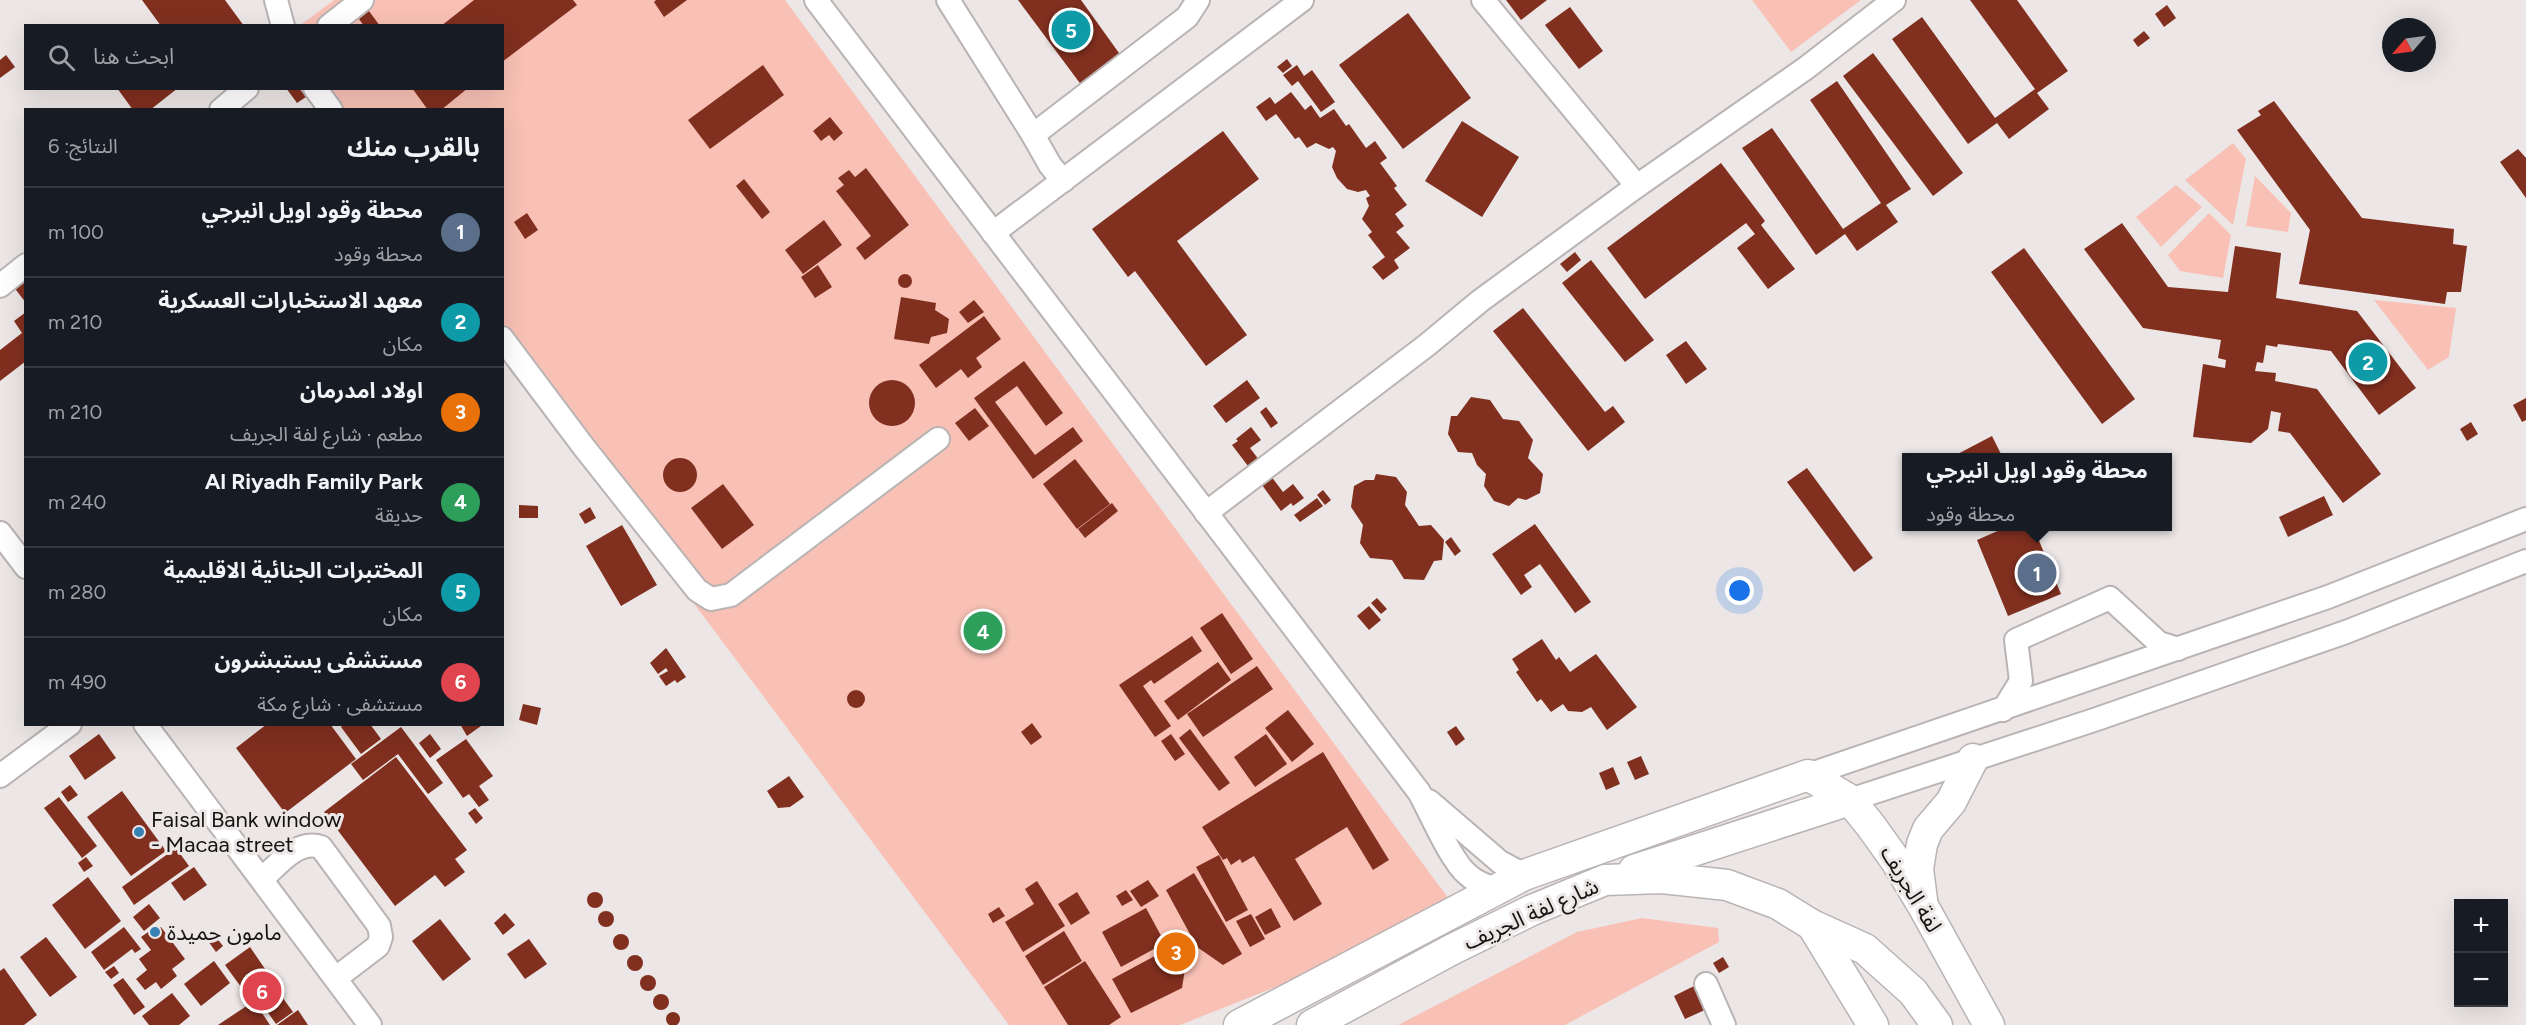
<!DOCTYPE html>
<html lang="ar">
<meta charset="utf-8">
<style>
body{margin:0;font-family:Figtree,"Noto Sans Arabic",sans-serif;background:#242831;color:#f1f3f6;direction:rtl}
.controls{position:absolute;right:18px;bottom:18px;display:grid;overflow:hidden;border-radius:0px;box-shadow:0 6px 24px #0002}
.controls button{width:54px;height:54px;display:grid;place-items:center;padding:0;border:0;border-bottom:2px solid #363941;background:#171b24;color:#f1f3f6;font:30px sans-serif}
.compass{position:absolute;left:2382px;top:18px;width:54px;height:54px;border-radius:50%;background:#171b24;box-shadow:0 6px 24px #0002;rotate:242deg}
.you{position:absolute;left:1740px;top:591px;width:21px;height:21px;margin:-15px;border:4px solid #fff;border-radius:50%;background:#1a73e8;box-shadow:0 0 0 9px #1a73e833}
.badge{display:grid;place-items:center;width:39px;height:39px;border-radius:50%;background:#0b8043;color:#fff;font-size:20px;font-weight:700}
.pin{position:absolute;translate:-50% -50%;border:3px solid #fff;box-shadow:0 2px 6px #0006}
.popup{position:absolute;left:1902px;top:453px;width:270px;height:78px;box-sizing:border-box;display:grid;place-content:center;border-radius:0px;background:#171b24;filter:drop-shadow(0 2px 4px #0005);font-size:20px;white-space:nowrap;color:#9ea1a6}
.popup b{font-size:22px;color:#f1f3f6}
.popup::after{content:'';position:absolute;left:50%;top:100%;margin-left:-12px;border:12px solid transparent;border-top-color:#171b24}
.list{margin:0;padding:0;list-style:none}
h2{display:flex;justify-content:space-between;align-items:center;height:78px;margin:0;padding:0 24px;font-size:26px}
h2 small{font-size:20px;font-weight:400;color:#9ea1a6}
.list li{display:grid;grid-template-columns:39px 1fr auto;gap:18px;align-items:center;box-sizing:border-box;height:90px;padding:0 24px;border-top:2px solid #363941}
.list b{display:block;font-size:22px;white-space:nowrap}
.list p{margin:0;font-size:20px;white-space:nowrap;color:#9ea1a6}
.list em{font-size:20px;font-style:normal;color:#9ea1a6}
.icon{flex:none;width:33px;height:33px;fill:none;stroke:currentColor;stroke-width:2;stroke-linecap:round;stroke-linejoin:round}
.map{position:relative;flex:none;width:2526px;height:1025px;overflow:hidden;direction:ltr}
.search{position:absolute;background:#171b24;box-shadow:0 6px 24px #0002;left:24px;top:24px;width:480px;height:66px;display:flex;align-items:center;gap:15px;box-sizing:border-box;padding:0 21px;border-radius:0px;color:#9ea1a6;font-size:22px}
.panel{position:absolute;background:#171b24;box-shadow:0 6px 24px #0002;left:24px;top:108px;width:480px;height:618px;border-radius:0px;direction:rtl}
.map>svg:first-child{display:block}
.green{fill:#f9c1b5}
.building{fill:#812f1f}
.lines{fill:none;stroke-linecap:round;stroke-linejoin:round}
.minor-casing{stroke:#b9b4b3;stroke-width:26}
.major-casing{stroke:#b9b4b3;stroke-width:33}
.minor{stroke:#fff;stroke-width:22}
.major{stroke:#fff;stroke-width:30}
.poi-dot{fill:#3881b5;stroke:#ece7e6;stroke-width:2}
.labels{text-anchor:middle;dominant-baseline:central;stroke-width:6;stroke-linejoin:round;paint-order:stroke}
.poi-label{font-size:22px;fill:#151413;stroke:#ece7e6;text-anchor:start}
.street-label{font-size:22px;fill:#151413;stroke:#ece7e6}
</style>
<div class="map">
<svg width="2526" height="1025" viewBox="0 0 2526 1025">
<rect width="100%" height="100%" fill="#ece7e6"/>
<g class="green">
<polygon points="334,0 785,0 1460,914 1180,1025 1009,1025 503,348 502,110 324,109 308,89 502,88 502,26 299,26"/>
<polygon points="1752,0 1861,0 1791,52"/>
<polygon points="2233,143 2246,159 2233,225 2185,180"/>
<polygon points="2255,176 2291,213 2288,232 2246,226"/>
<polygon points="2176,185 2202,207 2161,247 2136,217"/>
<polygon points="2209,213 2231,235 2223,278 2180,271 2168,255"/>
<polygon points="2374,300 2456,308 2449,357 2428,370"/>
<polygon points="1642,918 1718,928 1719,942 1565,1025 1398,1025 1577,932"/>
</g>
<g class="building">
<polygon points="142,0 225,0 244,26 161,26"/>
<polygon points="474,0 573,0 577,5 502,62 502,26 441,26"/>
<polygon points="656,0 687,0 664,17 654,2"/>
<polygon points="1018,0 1081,0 1124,60 1085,90"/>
<polygon points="1506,0 1547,0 1521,20"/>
<polygon points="1970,0 2017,0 2068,71 2037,93 2049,109 2009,139 1997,123 1968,144 1892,39 1922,17 1995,118 2035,89"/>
<polygon points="2167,5 2176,18 2164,27 2155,14"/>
<polygon points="1570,7 1603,51 1579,69 1545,25"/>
<polygon points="369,11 380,26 364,26 359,19"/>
<polygon points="1408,13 1471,98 1403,149 1339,65"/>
<polygon points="2144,31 2150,38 2138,47 2133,40"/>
<polygon points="1873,53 1963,173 1933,196 1843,76"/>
<polygon points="6,55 15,67 0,78 0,60"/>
<polygon points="1287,59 1292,66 1283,73 1277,67"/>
<polygon points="763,65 784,95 710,149 688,120"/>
<polygon points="1297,65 1304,76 1312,70 1335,102 1321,112 1298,81 1292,86 1283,75"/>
<polygon points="1837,81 1911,189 1886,205 1898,222 1857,251 1845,234 1816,255 1742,148 1772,128 1843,229 1881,203 1810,100"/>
<polygon points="117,88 178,88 150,110 133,110"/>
<polygon points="286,88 299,88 306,97 297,103"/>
<polygon points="412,88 468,88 441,110 428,110"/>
<polygon points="1291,92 1305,110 1311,105 1320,118 1334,109 1346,126 1349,124 1366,148 1375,141 1387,158 1380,163 1397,186 1394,188 1407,205 1395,214 1404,226 1396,232 1410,248 1394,260 1399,268 1383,280 1372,267 1385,257 1368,235 1372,232 1362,219 1369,206 1366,198 1370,196 1366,190 1358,192 1347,189 1337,178 1332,167 1336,151 1333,147 1329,149 1316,143 1307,148 1299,137 1295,139 1276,114 1266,121 1256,107 1270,97 1275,104"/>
<polygon points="2274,101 2362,218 2454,229 2453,244 2467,246 2461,292 2447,292 2445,304 2299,284 2310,230 2237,130 2261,115 2258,111"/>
<polygon points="830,117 843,133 834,141 829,135 821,141 813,131"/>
<polygon points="1462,121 1519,157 1482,217 1425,181"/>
<polygon points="1223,131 1259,179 1177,241 1247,335 1206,366 1135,271 1128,277 1092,229"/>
<polygon points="2518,149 2526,158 2526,198 2500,162"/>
<polygon points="1721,163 1765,221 1761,225 1795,269 1768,289 1737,248 1755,234 1746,223 1645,299 1607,248"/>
<polygon points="866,168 909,225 865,260 856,248 871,236 836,191 844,185 838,178 849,170 855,177"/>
<polygon points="744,179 770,212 762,219 736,186"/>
<polygon points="527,213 538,230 525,239 514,222"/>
<polygon points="824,220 842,245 803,274 785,250"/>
<polygon points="2122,223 2168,287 2228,292 2235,246 2281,253 2276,298 2357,311 2416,388 2379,415 2331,351 2278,344 2277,347 2266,345 2263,363 2257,362 2255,371 2276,373 2275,381 2317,389 2381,474 2343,503 2290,433 2278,431 2281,413 2271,411 2268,429 2251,443 2193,437 2203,364 2225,368 2226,360 2218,358 2221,340 2143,328 2084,249"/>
<polygon points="2024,248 2135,399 2102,424 1991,272"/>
<polygon points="1575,252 1581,260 1567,272 1560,264"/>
<polygon points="1591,260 1654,340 1625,362 1562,283"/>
<polygon points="818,265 832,287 815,298 801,277"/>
<circle cx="905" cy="281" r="7"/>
<polygon points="26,277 26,303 13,286"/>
<polygon points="901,297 936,303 935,310 949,319 947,333 931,337 929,344 894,339"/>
<polygon points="974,300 984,312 968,323 959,312"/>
<polygon points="1523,308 1605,412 1613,406 1625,422 1588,451 1493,331"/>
<polygon points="26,312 26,361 0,381 0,350 22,333 14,321"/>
<polygon points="984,316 1001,339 976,358 982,367 968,378 961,369 936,388 919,365"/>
<polygon points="1686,341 1707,369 1686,384 1666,355"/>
<polygon points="1024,361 1063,413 1046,426 1017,386 995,402 1035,455 1073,427 1083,441 1033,479 974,398"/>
<circle cx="892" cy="403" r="23"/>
<polygon points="1247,380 1260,398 1226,423 1213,406"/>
<polygon points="1471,397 1490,400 1503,419 1519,421 1533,440 1528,458 1543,474 1540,493 1526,500 1518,498 1509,506 1494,501 1484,486 1486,474 1477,465 1472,453 1458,452 1448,434 1451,416 1457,416"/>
<polygon points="2526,398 2526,420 2522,422 2513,405"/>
<polygon points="1266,407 1278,423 1271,428 1260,412"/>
<polygon points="975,408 989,426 969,441 955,423"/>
<polygon points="2471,422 2478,434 2467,441 2460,429"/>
<polygon points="1251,427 1261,440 1250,448 1283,492 1293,484 1304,498 1293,506 1291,503 1281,511 1262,485 1259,487 1248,472 1251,470 1232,445 1238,441 1236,439"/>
<polygon points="1992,436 2003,458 1950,458"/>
<circle cx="680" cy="475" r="17"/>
<polygon points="1075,459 1110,504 1077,529 1043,484"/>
<polygon points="1807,468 1873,558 1854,572 1787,482"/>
<polygon points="1376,474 1396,477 1407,492 1405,505 1419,526 1431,525 1444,540 1442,560 1434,561 1424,580 1404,579 1392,560 1370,558 1360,543 1363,525 1351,507 1354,486 1365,480 1374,480"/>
<polygon points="723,484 754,525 722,549 691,508"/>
<polygon points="1323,490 1331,500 1325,505 1317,495"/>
<polygon points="2324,496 2333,515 2288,537 2279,517"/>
<polygon points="1317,498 1323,506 1300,522 1294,515"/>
<polygon points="1112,503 1118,511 1085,538 1078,529"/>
<polygon points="519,505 538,506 538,518 519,518"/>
<polygon points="590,507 596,518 585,524 579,514"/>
<polygon points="1535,524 1591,602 1575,613 1540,564 1524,575 1532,587 1521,595 1492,554"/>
<polygon points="622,525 657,585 621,606 586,546"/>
<polygon points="2009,526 2033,526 2061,594 2008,616 1977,540"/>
<polygon points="1451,537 1461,551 1455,556 1445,542"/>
<polygon points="1377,598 1387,609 1381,614 1371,603"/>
<polygon points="1369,606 1381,620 1369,630 1357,616"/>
<polygon points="1222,613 1253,659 1231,674 1200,628"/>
<polygon points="1192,636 1202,651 1154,684 1151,680 1143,686 1171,726 1155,737 1119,685"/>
<polygon points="1542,639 1556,660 1559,657 1570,672 1596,654 1637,707 1607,730 1591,707 1582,712 1568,711 1563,704 1551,712 1541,699 1537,702 1516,672 1519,670 1512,659"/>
<polygon points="666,648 686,677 677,683 675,680 666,686 659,676 668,671 666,668 658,674 650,663"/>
<polygon points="1218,662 1231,680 1178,720 1164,701"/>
<polygon points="1257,666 1273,689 1203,737 1187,714"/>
<circle cx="856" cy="699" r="9"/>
<polygon points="523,704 541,708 537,725 519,720"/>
<polygon points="1288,710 1314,744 1292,762 1265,728"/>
<polygon points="1032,723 1042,737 1031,745 1021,732"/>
<polygon points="267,724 330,724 356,759 285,813 236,748"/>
<polygon points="344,724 370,724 381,739 361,754 341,727"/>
<polygon points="460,724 480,724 481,726 467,736"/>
<polygon points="1456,726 1465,739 1456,746 1447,732"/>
<polygon points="401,727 443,783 428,794 398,754 363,780 351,764"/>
<polygon points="1190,729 1230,783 1219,791 1179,738"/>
<polygon points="99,734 116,758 85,780 69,756"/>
<polygon points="430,734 441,749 430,758 419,743"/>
<polygon points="1171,734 1185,754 1175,761 1161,741"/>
<polygon points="1266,734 1287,764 1255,787 1234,757"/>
<polygon points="466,739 493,776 479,786 489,800 479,807 469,794 463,798 436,760"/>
<polygon points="1323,752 1389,860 1373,870 1347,827 1295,859 1322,904 1294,921 1254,856 1242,863 1240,859 1231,865 1227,858 1223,860 1202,827"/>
<polygon points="1641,756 1649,774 1635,780 1627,762"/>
<polygon points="396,757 467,850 455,859 465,872 445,887 435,875 395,906 324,812"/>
<polygon points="1613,767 1620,784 1606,790 1599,773"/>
<polygon points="789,776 804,797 790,807 778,808 767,791"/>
<polygon points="70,785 78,795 68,802 61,792"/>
<polygon points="122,791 166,851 131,876 87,817"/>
<polygon points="59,797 97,846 82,858 44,808"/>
<polygon points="475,808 483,818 476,824 468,813"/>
<polygon points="176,848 189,866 134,905 122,887"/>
<polygon points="1219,855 1248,910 1226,922 1196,867"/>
<polygon points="86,857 93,866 84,872 78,863"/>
<polygon points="194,867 207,885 184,901 171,883"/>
<polygon points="1194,873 1242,954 1223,965 1197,947 1166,890"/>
<polygon points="88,877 121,921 85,949 52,905"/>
<polygon points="1148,880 1159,896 1141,907 1130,891"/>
<polygon points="1037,881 1065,926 1023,952 1005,922 1034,904 1025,889"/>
<polygon points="1126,890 1133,900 1122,906 1116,896"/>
<polygon points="1077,892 1090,913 1071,925 1058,904"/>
<circle cx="595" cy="900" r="8"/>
<polygon points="149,904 160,918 144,931 133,917"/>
<polygon points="999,907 1005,916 993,923 988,914"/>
<polygon points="1146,908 1165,943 1121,967 1102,932"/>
<polygon points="1271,908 1281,927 1265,935 1255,917"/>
<circle cx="606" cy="919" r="8"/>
<polygon points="505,913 515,925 503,935 494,923"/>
<polygon points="1251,914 1265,939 1250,947 1236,921"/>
<polygon points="440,919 471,959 443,981 412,941"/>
<polygon points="124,927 141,949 135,953 132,949 104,970 91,952"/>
<polygon points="161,927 185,959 172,969 177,976 161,989 156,982 145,990 136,979 147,970 139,959 151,950 141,937 151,930 154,933"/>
<polygon points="1064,931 1082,961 1043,985 1025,956"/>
<circle cx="621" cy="942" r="8"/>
<polygon points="215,936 223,946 216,952 208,941"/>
<polygon points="46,937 77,977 50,997 20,957"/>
<polygon points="529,939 547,964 525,979 507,954"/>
<polygon points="1179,943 1187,956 1182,988 1131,1013 1112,979"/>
<polygon points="250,947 265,969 241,987 225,965"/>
<circle cx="635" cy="963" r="8"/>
<polygon points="1723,957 1729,967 1719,973 1713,963"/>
<polygon points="214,961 230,983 201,1006 184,984"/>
<polygon points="1085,961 1121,1017 1109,1025 1068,1025 1044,987"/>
<polygon points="114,966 119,973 111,979 105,972"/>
<polygon points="4,968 37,1015 24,1025 0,1025 0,971"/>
<polygon points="264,972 293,1012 276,1024 257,997 254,1000 244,986"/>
<circle cx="648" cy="983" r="8"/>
<polygon points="123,978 145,1007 134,1015 113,985"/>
<polygon points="1696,985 1707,1009 1685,1019 1674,996"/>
<polygon points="172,993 190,1016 179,1025 149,1025 142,1016"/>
<circle cx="661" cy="1002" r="8"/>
<polygon points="254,1001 270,1025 218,1025"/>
<polygon points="298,1010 308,1025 277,1025"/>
<circle cx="673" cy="1019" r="7"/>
</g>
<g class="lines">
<g class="minor-casing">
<g id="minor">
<polyline points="276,0 283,26"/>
<path d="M816,0l603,792c11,20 32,69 48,82 8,8 19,12 29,15"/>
<polyline points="948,0 1033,135 1050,165 1063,181"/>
<polyline points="1483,0 1637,186"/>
<polyline points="329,26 362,0"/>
<polyline points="315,88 331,110"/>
<polyline points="221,110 247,88"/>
<polyline points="1033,135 1187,17 1198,0"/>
<polyline points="993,233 1302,0"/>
<polyline points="0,286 26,265"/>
<polyline points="502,338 583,446 697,590 711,599 731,595 938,439"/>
<polyline points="1206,513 1427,345 1480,301 1637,186 1806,68 1894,0"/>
<polyline points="0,533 26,567"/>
<polyline points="2003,710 2021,681 2016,640 2110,598 2159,643 2178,649"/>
<polyline points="145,724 370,1025"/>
<polyline points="1808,775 2328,597 2526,519"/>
<polyline points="0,776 70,724"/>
<polyline points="1850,800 2097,719 2346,632 2526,561"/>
<polyline points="1429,801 1500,862 1524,875"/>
<path d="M262,879c16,-14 35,-40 59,-32l58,79 2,11 -3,9 -42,32"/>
<polyline points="1706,984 1724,1025"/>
</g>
</g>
<g class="major-casing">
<g id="major">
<polyline points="1634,870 1850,800"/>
<polyline points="1922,900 1918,869 1922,844 1928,829 1951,802 1973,759"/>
<polyline points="1812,925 1873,1025"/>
<polyline points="1239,1025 1524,875 1808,775 1850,800 1871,826 1896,861 1923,906 1989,1025"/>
<polyline points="1312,1025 1451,950 1532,910 1605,880 1662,878 1727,885 1778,904 1812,925 1865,949 1913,992 1937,1025"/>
</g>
</g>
<use href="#minor" class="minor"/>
<use href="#major" class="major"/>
</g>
<g class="poi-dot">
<circle cx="139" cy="832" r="6"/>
<circle cx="155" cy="932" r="6"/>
</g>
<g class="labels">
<g class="poi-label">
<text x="151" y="819">Faisal Bank window<tspan x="151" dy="25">- Macaa street</tspan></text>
<text x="167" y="932">مامون حميدة</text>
</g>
<g class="street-label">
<text transform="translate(1911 889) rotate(59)">لفة الجريف</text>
<text transform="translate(1531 914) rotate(-24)">شارع لفة الجريف</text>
</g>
</g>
</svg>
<div class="controls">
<button>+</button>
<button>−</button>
</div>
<svg class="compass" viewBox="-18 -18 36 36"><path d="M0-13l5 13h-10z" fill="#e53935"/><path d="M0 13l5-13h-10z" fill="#9ea1a6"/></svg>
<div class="you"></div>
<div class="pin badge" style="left:2037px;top:573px;background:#5c6f8a">1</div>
<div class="popup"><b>محطة وقود اويل انيرجي</b>محطة وقود</div>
<div class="pin badge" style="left:2368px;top:362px;background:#0f9aa8">2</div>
<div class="pin badge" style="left:1176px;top:952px;background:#e8710a">3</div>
<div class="pin badge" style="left:983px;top:631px;background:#2e9e5b">4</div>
<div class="pin badge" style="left:1071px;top:30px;background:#0f9aa8">5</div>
<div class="pin badge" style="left:262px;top:991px;background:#e0444e">6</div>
<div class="search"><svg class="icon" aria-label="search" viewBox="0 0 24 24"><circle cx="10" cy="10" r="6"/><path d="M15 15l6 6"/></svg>ابحث هنا</div>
<section class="panel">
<h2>بالقرب منك<small>النتائج: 6</small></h2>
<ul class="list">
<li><span class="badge" style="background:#5c6f8a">1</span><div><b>محطة وقود اويل انيرجي</b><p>محطة وقود</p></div><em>100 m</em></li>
<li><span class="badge" style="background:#0f9aa8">2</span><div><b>معهد الاستخبارات العسكرية</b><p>مكان</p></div><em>210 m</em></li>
<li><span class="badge" style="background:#e8710a">3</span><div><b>اولاد امدرمان</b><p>مطعم · شارع لفة الجريف</p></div><em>210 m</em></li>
<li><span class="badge" style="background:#2e9e5b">4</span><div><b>Al Riyadh Family Park</b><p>حديقة</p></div><em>240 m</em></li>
<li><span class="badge" style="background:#0f9aa8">5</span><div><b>المختبرات الجنائية الاقليمية</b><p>مكان</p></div><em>280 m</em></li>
<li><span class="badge" style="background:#e0444e">6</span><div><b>مستشفى يستبشرون</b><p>مستشفى · شارع مكة</p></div><em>490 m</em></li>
</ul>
</section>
</div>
